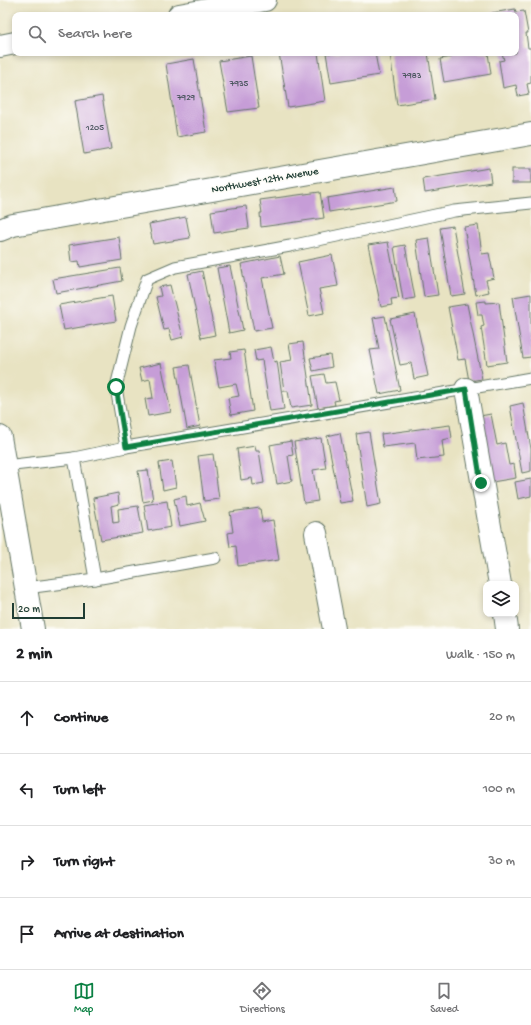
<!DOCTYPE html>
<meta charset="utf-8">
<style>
body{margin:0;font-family:"Gochi Hand",sans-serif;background:#f6f6f6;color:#202124}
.controls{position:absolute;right:12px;bottom:12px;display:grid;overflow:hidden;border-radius:8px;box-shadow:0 2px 6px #0003}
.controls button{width:36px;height:36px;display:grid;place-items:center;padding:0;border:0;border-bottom:1px solid #e0e0e0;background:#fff;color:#202124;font:20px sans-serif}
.scale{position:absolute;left:12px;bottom:10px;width:73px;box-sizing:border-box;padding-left:4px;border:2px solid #1f3d34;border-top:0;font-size:11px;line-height:14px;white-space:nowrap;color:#1f3d34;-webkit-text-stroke:3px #fdfcf7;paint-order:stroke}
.stop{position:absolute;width:12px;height:12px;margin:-9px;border:3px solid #0b8043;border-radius:50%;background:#fff}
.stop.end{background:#0b8043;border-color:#fff;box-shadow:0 1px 4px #0008}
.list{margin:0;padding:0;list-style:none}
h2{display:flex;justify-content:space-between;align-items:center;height:52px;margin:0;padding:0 16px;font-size:17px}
h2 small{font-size:13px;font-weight:400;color:#757577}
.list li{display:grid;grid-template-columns:26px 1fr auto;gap:12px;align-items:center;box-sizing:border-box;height:72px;padding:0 16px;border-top:1px solid #e0e0e0}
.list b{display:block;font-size:15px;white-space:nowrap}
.list em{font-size:13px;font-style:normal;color:#757577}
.icon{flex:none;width:22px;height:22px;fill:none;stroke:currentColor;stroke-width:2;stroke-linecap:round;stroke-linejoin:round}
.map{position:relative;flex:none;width:531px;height:629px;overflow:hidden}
.search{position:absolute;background:#fff;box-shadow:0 2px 6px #0003;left:12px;right:12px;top:12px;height:44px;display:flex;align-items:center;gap:10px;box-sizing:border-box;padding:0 14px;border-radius:8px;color:#757577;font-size:15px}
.sheet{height:340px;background:#fff}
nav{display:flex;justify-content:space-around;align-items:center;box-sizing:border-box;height:56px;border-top:1px solid #e0e0e0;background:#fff;font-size:11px;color:#757577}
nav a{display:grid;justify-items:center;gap:2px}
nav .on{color:#0b8043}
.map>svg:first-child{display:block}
.building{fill:#c69dd7}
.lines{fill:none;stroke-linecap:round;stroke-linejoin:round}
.lane-casing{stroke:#657766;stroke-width:13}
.street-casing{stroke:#657766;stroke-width:24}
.primary-casing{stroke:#657766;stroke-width:24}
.lane{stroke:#fff;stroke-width:11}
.street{stroke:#fff;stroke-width:22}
.primary{stroke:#fff;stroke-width:22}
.route{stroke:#0b8043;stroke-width:5}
.labels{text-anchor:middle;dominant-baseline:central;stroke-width:3;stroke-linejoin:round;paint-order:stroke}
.number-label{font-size:9px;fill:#49555d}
.street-label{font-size:11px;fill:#1f3d34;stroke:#fdfcf7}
</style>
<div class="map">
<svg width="531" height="629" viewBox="0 0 531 629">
<rect width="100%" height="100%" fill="#fdfcf7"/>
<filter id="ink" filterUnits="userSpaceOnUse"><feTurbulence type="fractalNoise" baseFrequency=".025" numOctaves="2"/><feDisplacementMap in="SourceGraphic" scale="8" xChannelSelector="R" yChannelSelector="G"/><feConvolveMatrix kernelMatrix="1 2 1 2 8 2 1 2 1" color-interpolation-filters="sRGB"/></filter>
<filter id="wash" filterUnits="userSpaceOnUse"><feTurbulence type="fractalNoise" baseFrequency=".012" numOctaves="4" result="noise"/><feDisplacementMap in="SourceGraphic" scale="16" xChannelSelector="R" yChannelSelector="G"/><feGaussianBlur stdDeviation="0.9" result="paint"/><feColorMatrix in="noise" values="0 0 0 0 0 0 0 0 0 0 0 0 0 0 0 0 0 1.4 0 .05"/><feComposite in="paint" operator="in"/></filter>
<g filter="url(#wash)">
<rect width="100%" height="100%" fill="#e8e3c2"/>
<g id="blocks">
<g class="building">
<polygon points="515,9 516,12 524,11 528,33 526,33 528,48 531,48 531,83 527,84 529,94 518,96 516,85 503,88 499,61 504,60 502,53 516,53 516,15 492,15 492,13"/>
<polygon points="279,53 318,53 325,101 288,107"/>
<polygon points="326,53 375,53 379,75 331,83"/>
<polygon points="390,53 428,53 435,99 397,105"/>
<polygon points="451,53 488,53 491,74 444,82 440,59 452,57"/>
<polygon points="251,56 259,108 228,112 219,61"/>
<polygon points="194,59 206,132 177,137 166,64"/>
<polygon points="102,96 111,149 84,154 75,101"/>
<polygon points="489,168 491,182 425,193 423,179"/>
<rect x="512" y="169" width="19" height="14"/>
<polygon points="395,187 397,201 329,212 327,198"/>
<polygon points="320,192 324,218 261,227 260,213 262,213 260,200"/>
<polygon points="246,206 249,228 214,233 211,211"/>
<polygon points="186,217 190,238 153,244 149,224"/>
<polygon points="478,225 482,254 489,253 494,278 486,280 489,292 476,295 464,227"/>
<polygon points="453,226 465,294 451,296 440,228"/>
<polygon points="119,237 122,260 80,267 79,261 71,262 69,245"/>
<polygon points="429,238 438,295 424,297 416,240"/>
<polygon points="388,242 399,298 391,299 392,305 381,307 368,245"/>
<polygon points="405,245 415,298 403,300 394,247"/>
<polygon points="332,255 338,286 319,289 324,313 309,316 298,262"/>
<polygon points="280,256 284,274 262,278 272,328 254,331 241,264"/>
<polygon points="230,266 243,330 229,333 217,268"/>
<polygon points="120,268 122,281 56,293 53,279"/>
<polygon points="202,271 215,335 201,338 188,274"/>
<polygon points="170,285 183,337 172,340 169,329 164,330 156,297 161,296 159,287"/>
<polygon points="531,294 531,357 523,358 513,297"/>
<polygon points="112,296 116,321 64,330 59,305"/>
<polygon points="486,301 486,303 499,302 507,362 487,365 481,327 484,326 482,315 478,315 476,302"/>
<polygon points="467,304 482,379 469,381 465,359 458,360 448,307"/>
<polygon points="415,314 428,376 414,379 411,363 400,365 390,319"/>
<polygon points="385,316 400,390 379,394 370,350 379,349 373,318"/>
<polygon points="303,342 312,405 291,408 288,391 284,391 280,362 292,360 289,344"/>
<polygon points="271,347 274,362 277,361 284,409 270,411 262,360 256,361 254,350"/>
<polygon points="244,350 253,411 231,415 228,398 239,396 236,384 219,387 214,360 231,358 230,352"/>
<polygon points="330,355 332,367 313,371 310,358"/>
<polygon points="161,363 171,412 148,416 145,399 153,398 150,379 142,381 139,368"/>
<polygon points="189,365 200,426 187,429 176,367"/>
<polygon points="324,374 326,383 335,382 339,400 334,401 335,405 318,408 312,376"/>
<polygon points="523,403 531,449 531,471 522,473 510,406"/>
<polygon points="491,414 497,445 505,443 509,465 514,464 516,478 492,482 480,416"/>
<polygon points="450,425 452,438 442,440 444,457 417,460 415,443 383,447 381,434"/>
<polygon points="369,432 381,504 367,507 356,434"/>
<polygon points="340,433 353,501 340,503 327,436"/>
<polygon points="321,438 326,468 313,470 318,501 304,503 294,442"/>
<polygon points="291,441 293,455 288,456 292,481 277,484 270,445"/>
<polygon points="255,446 256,451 259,451 264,483 253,485 252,478 241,480 237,449"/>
<polygon points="213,454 219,499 204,501 198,456"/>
<polygon points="172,461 176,487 163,490 159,463"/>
<polygon points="148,470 153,500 143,502 138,471"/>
<polygon points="531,479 531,496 518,499 515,482"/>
<polygon points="118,493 119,504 111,506 113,523 119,522 118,509 138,506 143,533 101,540 93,498"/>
<polygon points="186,496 187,506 200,503 205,521 180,526 174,499"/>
<polygon points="167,501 171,527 148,531 144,505"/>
<polygon points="260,508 262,522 273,520 279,560 238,566 236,546 230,547 228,533 233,532 230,512"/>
</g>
</g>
</g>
<g filter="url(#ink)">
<use href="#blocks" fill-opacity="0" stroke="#657766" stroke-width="1"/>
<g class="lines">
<g class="lane-casing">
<g id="lane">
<polyline points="531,203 454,211 290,246 175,267 147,279 131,326 116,387 126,447 531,378"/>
<polyline points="74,458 126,447"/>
<polyline points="5,466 74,458 95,579 26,588"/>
<polyline points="95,579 215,558"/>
</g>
</g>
<g class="street-casing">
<g id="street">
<polyline points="179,15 265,0"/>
<polyline points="0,46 15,43"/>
<polyline points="0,230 13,225 531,134"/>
<polyline points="466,389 500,584"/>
<polyline points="316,533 334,629"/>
<polyline points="505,614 507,629"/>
</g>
</g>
<g class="primary-casing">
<polyline id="primary" points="0,437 33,629"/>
</g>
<use href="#lane" class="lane"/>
<use href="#street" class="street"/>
<use href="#primary" class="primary"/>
</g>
</g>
<g class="lines" filter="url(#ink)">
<polyline class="route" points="116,387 126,447 466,389 481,483"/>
</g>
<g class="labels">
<g class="number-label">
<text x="412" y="76">7983</text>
<text x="239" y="84">7935</text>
<text x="186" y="98">7929</text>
<text x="95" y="128">1205</text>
</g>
<g class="street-label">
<text transform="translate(265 181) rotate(-10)">Northwest 12th Avenue</text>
</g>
</g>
</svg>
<div class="controls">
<button><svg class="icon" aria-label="layers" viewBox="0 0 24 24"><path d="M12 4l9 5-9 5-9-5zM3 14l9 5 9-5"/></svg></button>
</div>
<div class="scale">20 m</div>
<div class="stop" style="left:116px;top:387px"></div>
<div class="stop end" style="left:481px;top:483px"></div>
<div class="search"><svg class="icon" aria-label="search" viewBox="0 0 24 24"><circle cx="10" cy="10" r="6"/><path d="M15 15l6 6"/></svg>Search here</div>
</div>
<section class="sheet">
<h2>2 min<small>Walk · 150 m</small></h2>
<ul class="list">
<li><svg class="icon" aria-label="ahead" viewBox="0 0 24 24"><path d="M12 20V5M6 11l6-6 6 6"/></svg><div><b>Continue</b></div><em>20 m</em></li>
<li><svg class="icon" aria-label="left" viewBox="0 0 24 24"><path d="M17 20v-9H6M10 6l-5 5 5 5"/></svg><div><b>Turn left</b></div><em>100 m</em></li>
<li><svg class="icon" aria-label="right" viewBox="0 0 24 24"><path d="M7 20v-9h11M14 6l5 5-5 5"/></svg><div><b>Turn right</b></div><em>30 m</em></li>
<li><svg class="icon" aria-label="arrive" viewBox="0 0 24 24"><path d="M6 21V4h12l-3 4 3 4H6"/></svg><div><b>Arrive at destination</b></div></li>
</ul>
</section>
<nav>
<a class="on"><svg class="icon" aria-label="map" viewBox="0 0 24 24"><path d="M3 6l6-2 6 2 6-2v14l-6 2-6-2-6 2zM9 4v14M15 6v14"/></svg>Map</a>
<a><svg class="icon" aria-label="directions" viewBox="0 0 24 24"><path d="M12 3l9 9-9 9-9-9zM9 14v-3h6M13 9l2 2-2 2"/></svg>Directions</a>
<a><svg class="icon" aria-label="saved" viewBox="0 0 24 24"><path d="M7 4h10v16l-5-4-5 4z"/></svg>Saved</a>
</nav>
